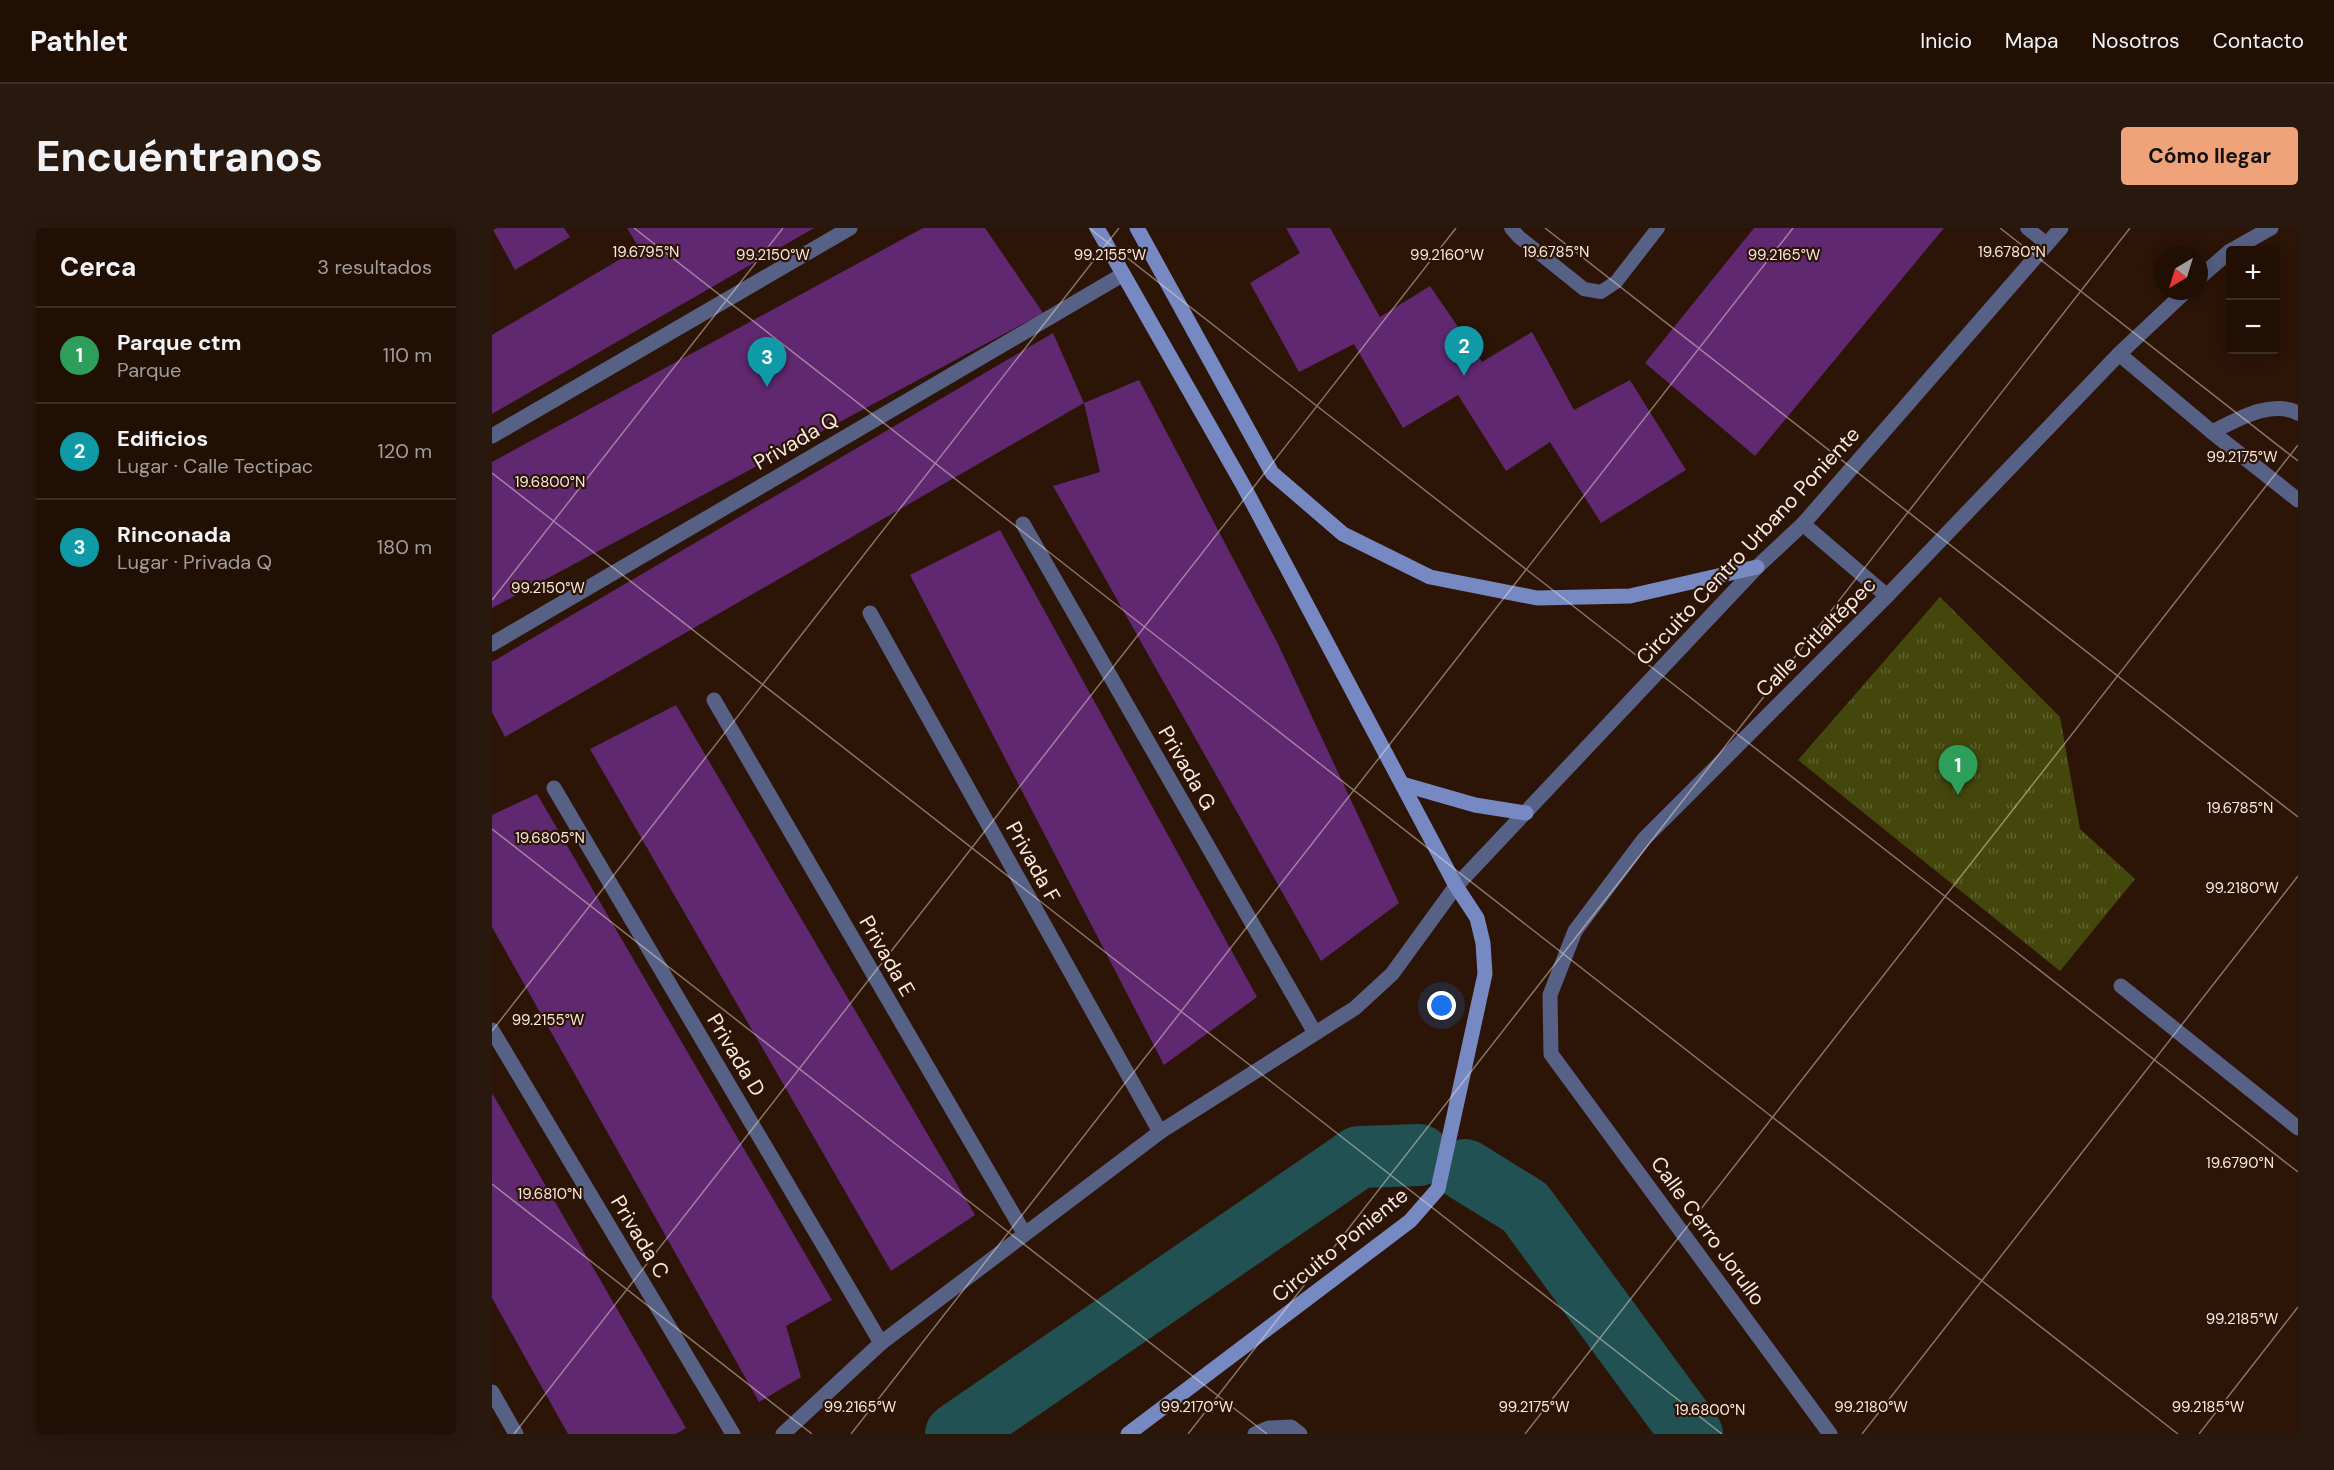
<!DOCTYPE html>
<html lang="es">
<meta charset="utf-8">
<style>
body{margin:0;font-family:"DM Sans",sans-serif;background:#29180e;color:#f1f3f6}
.controls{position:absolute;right:18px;top:18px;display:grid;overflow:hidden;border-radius:6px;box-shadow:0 3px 15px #0003}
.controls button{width:54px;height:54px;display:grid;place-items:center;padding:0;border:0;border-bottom:2px solid #3e2f26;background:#210f04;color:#f1f3f6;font:30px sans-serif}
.compass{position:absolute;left:1662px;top:18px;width:54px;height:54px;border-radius:50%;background:#210f04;box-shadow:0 3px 15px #0003;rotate:218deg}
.you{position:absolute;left:950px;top:778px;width:21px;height:21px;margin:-15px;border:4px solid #fff;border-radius:50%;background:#1a73e8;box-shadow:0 0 0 9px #1a73e833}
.badge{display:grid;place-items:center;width:39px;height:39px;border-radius:50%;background:#f0a378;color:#fff;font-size:20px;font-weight:700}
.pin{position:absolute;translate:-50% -50px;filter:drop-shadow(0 2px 3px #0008)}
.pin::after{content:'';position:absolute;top:32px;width:21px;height:18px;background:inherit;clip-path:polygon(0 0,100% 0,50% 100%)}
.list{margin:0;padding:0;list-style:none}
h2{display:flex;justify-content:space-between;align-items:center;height:78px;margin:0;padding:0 24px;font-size:26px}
h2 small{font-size:20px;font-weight:400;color:#a29c9a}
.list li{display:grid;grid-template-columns:39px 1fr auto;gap:18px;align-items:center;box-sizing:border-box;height:96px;padding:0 24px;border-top:2px solid #3e2f26}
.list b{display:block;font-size:22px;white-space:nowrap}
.list p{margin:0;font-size:20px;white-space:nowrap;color:#a29c9a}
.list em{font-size:20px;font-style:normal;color:#a29c9a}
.map{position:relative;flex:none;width:1806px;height:1206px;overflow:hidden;border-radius:6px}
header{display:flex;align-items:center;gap:36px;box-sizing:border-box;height:84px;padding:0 30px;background:#210f04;border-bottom:2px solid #3e2f26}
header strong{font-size:28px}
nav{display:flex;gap:33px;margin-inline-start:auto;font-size:21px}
.intro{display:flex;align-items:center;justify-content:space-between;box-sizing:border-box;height:144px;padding:0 36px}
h1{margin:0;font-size:42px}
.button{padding:15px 27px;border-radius:6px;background:#f0a378;color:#111;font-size:21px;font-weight:700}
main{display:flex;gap:36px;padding:0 36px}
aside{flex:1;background:#210f04;border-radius:6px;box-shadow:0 3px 15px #0003}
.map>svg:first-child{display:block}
.park{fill:url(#park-tufts)}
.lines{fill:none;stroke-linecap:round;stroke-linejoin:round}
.river{stroke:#215153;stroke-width:62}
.building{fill:#602871}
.service{stroke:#566185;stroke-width:14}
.minor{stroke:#566185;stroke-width:15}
.tertiary{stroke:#566185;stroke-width:15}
.secondary{stroke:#7789c2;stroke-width:15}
.ticks{fill:none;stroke:#f9e8de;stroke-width:1.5;stroke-opacity:0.45}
.labels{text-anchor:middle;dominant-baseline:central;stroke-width:4.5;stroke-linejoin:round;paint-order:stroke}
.street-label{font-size:21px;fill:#f9e8de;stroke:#2c1406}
.ticks-label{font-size:15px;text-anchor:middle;fill:#f9e8de;stroke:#2c1406;stroke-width:4.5;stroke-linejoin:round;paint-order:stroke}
</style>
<header>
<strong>Pathlet</strong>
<nav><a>Inicio</a><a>Mapa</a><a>Nosotros</a><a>Contacto</a></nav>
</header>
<div class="intro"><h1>Encuéntranos</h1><a class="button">Cómo llegar</a></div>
<main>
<aside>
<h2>Cerca<small>3 resultados</small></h2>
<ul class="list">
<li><span class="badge" style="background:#2e9e5b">1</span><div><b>Parque ctm</b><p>Parque</p></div><em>110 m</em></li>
<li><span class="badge" style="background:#0f9aa8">2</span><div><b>Edificios</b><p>Lugar · Calle Tectipac</p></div><em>120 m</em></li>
<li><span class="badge" style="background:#0f9aa8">3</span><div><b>Rinconada</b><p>Lugar · Privada Q</p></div><em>180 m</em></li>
</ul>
</aside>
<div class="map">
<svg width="1806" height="1206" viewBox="0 0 1806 1206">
<defs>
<pattern id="park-tufts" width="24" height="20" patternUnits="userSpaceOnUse" patternTransform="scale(1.5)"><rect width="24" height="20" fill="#44470c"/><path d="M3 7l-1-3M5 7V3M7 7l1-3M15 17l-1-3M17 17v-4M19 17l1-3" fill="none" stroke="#60622f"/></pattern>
</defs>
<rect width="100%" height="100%" fill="#2c1406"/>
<polygon class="park" points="1448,369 1568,489 1588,601 1643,651 1568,743 1306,532"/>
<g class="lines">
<g class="river">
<polyline points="973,942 1033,979 1200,1206"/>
<polyline points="464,1206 867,929 927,927"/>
</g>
</g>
<g class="building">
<polygon points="0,0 72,0 78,9 23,42"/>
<polygon points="135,0 322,0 0,186 0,107 147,20"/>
<polygon points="431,0 493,0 551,85 0,380 0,234"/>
<polygon points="794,0 838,0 888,89 938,58 990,134 1040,104 1082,182 1138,152 1194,242 1109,295 1058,214 1014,243 966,167 911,200 862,116 807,144 758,55 808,25"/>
<polygon points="1262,0 1452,0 1263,228 1153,135"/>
<polygon points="561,105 592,175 13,509 0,484 0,434"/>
<polygon points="647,152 785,414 907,675 829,733 561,258 608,244 592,175"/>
<polygon points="508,302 765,769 672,837 418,347"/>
<polygon points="184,477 483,987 399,1043 98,521"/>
<polygon points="45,566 340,1072 294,1098 309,1149 267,1174 0,699 0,587"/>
<polygon points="0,865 194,1200 184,1206 76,1206 0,1070"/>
</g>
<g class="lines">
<g class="service">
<polyline points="1019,0 1027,9 1092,61 1109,64 1124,54 1166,0"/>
<polyline points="1535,0 1555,16"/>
</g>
<g class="minor">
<polyline points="1740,22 1779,0"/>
<polyline points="1707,50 1738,23"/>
<polyline points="1627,126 1720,204 1806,272"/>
<path d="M1720,204c25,-12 59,-33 86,-19"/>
<polyline points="0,208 358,0"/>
<polyline points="531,296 823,805"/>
<polyline points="1311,296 1395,368"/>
<polyline points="378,385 668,904"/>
<polyline points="0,416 630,47"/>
<polyline points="222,472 532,1005"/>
<polyline points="62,560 389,1115"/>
<polyline points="1629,758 1806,900"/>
<polyline points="0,802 241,1206"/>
<polyline points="0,1164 24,1206"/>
<polyline points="291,1206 389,1115 668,904 863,780 900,746 964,658"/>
<polyline points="763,1206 777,1200 799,1199 808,1206"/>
<polyline points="1338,1206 1059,826 1058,767 1083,703 1152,611 1395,368 1627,126 1694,63"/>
</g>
<polyline class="tertiary" points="964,658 1265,339 1311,296 1569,0"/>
<g class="secondary">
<polyline points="605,0 751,257 964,658 985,690 991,715 993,746 946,961 918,993 636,1206"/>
<polyline points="645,0 780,245 851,306 938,349 1045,370 1138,368 1265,339"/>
<polyline points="910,556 983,577 1034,585"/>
</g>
</g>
<path class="ticks" d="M142,0l1544,1206M597,0l1209,944M1053,0l753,589M1508,0l298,233M0,245l1230,961M0,372l291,-372M0,601l775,605M0,803l627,-803M0,956l320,250M22,1206l942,-1206M359,1206l942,-1206M696,1206l942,-1206M1033,1206l773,-989M1370,1206l436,-558M1707,1206l99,-127"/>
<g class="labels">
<g class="street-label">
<text transform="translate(304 213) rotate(-30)">Privada Q</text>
<text transform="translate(1256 318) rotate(-47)">Circuito Centro Urbano Poniente</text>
<text transform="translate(1324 409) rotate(-45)">Calle Citlaltépec</text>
<text transform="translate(695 540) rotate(60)">Privada G</text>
<text transform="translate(541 634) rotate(61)">Privada F</text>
<text transform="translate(395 728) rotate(60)">Privada E</text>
<text transform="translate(244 827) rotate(59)">Privada D</text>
<text transform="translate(1216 1003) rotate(54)">Calle Cerro Jorullo</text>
<text transform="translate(148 1009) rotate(59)">Privada C</text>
<text transform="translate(848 1017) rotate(-39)">Circuito Poniente</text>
</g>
</g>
<g class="ticks-label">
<text x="154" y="29">19.6795°N</text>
<text x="1064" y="29">19.6785°N</text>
<text x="1520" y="29">19.6780°N</text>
<text x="281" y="32">99.2150°W</text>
<text x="618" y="32">99.2155°W</text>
<text x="955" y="32">99.2160°W</text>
<text x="1292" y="32">99.2165°W</text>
<text x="1750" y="234">99.2175°W</text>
<text x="58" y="259">19.6800°N</text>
<text x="56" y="365">99.2150°W</text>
<text x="1748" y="585">19.6785°N</text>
<text x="58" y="615">19.6805°N</text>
<text x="1750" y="665">99.2180°W</text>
<text x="56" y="797">99.2155°W</text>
<text x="1748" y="940">19.6790°N</text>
<text x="58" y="971">19.6810°N</text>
<text x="1750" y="1096">99.2185°W</text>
<text x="368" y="1184">99.2165°W</text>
<text x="705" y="1184">99.2170°W</text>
<text x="1042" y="1184">99.2175°W</text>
<text x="1379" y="1184">99.2180°W</text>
<text x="1716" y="1184">99.2185°W</text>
<text x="1218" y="1187">19.6800°N</text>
</g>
</svg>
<div class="controls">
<button>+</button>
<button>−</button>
</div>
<svg class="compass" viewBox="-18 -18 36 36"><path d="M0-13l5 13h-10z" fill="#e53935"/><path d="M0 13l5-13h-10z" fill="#a29c9a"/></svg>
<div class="you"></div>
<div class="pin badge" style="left:1466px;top:567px;background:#2e9e5b">1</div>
<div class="pin badge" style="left:972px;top:148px;background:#0f9aa8">2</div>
<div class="pin badge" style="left:275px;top:159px;background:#0f9aa8">3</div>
</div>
</main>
